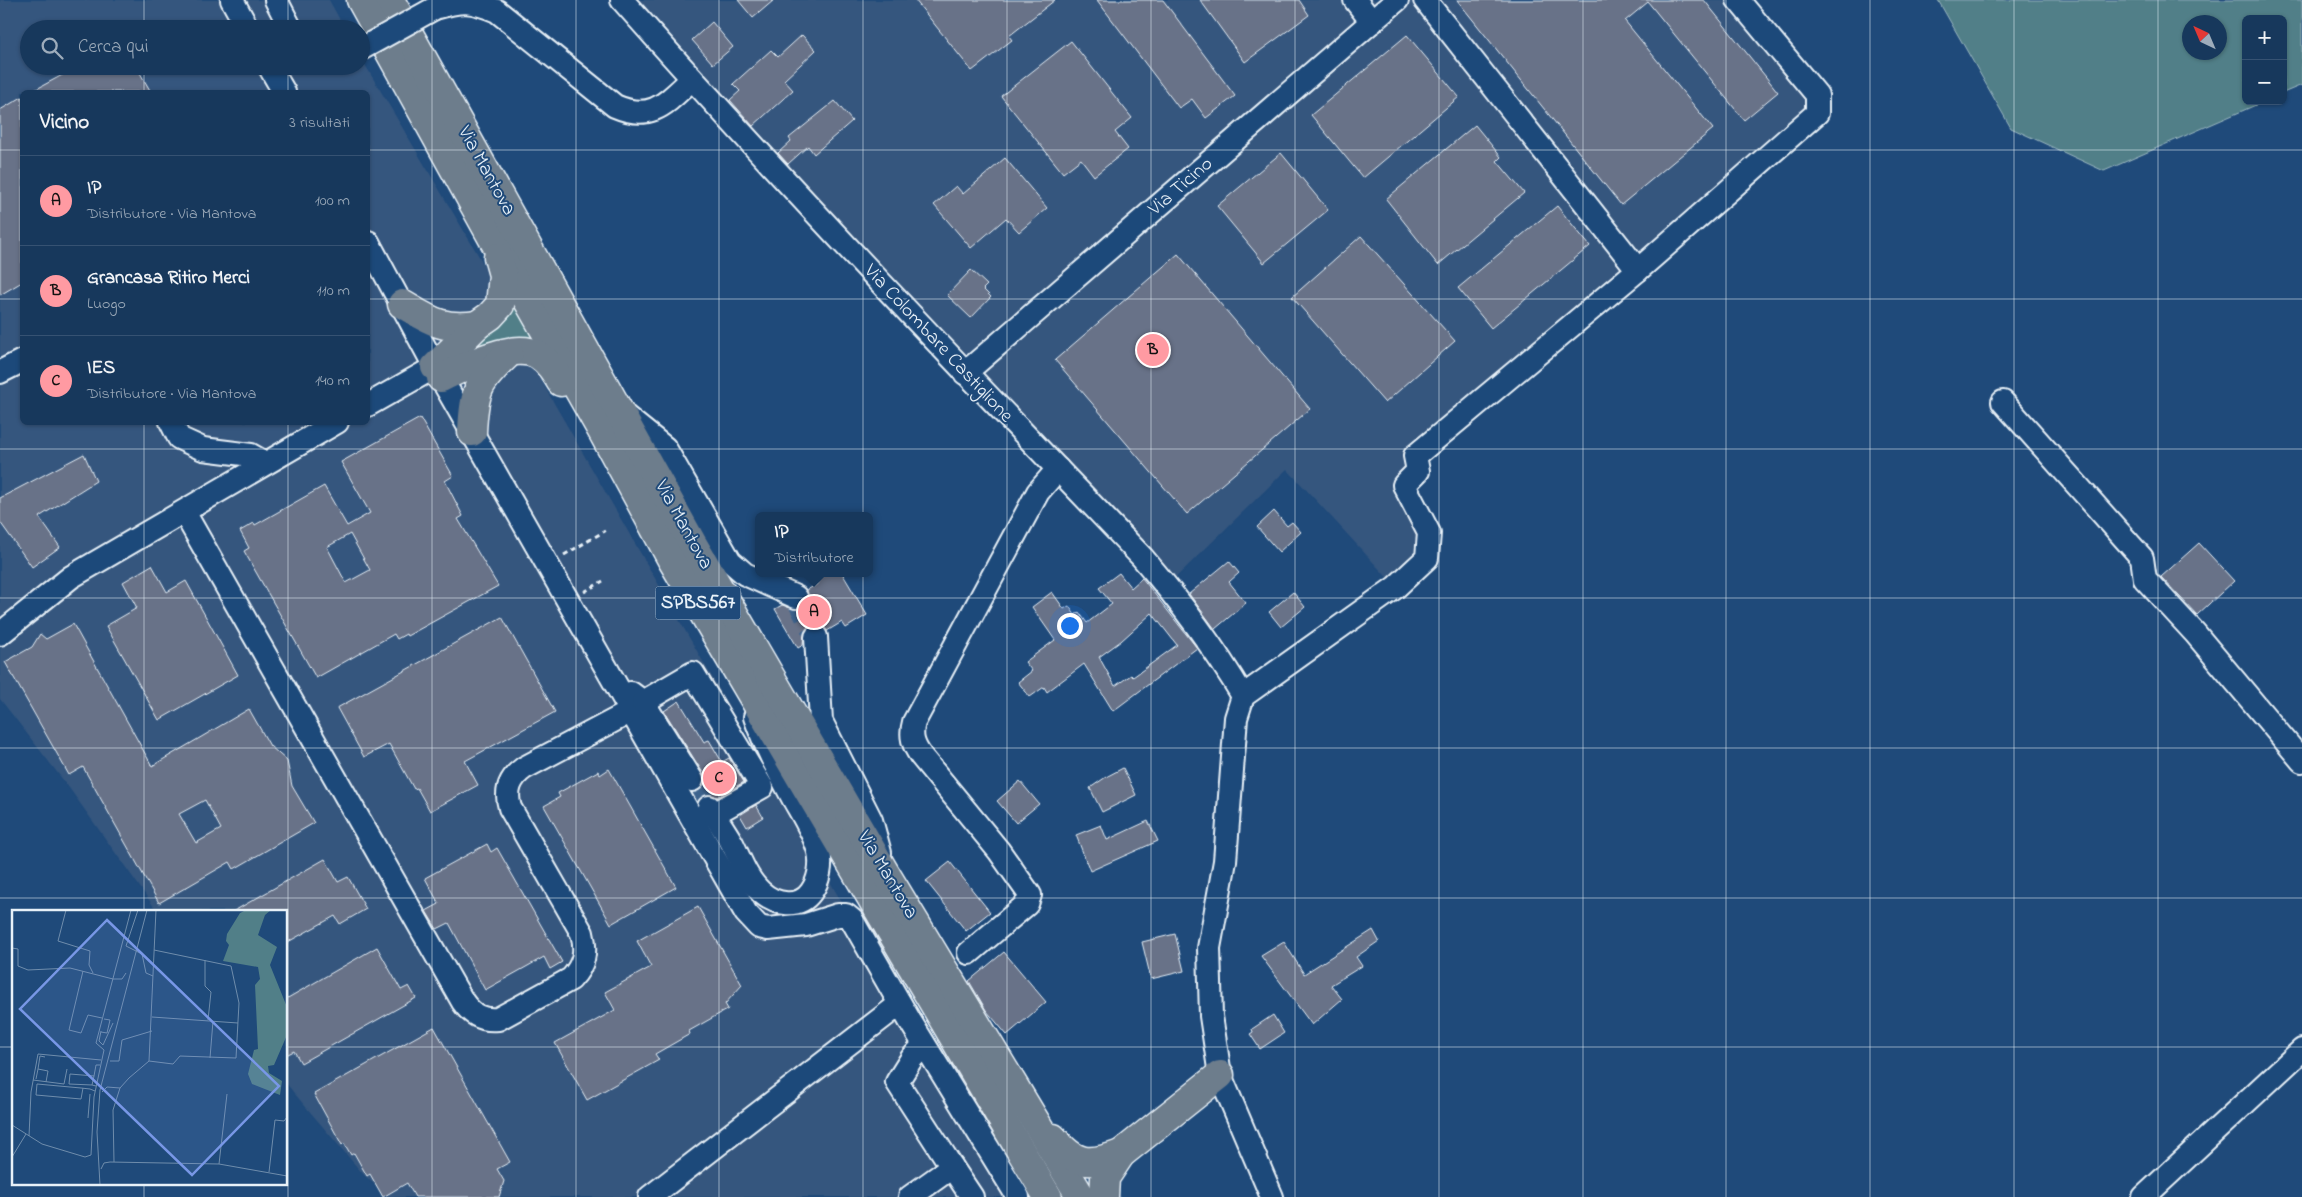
<!DOCTYPE html>
<html lang="it">
<meta charset="utf-8">
<style>
body{margin:0;font-family:"Indie Flower",sans-serif;background:#244365;color:#f1f3f6}
.controls{position:absolute;right:15px;top:15px;display:grid;overflow:hidden;border-radius:8px;box-shadow:0 1px 4px #0004}
.controls button{width:45px;height:45px;display:grid;place-items:center;padding:0;border:0;border-bottom:1px solid #365272;background:#17385c;color:#f1f3f6;font:25px sans-serif}
.compass{position:absolute;left:2182px;top:15px;width:45px;height:45px;border-radius:50%;background:#17385c;box-shadow:0 1px 4px #0004;rotate:316deg}
.you{position:absolute;left:1069px;top:625px;width:18px;height:18px;margin:-12px;border:4px solid #fff;border-radius:50%;background:#1a73e8;box-shadow:0 0 0 8px #1a73e833}
.badge{display:grid;place-items:center;width:32px;height:32px;border-radius:50%;background:#ff9aa2;color:#111;font-size:16px;font-weight:700}
.pin{position:absolute;translate:-50% -50%;border:2px solid #fff;box-shadow:0 1px 5px #0006}
.popup{position:absolute;left:755px;top:512px;width:118px;height:65px;box-sizing:border-box;display:grid;place-content:center;border-radius:8px;background:#17385c;filter:drop-shadow(0 1px 4px #0005);font-size:16px;white-space:nowrap;color:#9eacbb}
.popup b{font-size:19px;color:#f1f3f6}
.popup::after{content:'';position:absolute;left:50%;top:100%;margin-left:-10px;border:10px solid transparent;border-top-color:#17385c}
.list{margin:0;padding:0;list-style:none}
h2{display:flex;justify-content:space-between;align-items:center;height:65px;margin:0;padding:0 20px;font-size:21px}
h2 small{font-size:16px;font-weight:400;color:#9eacbb}
.list li{display:grid;grid-template-columns:32px 1fr auto;gap:15px;align-items:center;box-sizing:border-box;height:90px;padding:0 20px;border-top:1px solid #365272}
.list b{display:block;font-size:19px;white-space:nowrap}
.list p{margin:0;font-size:16px;white-space:nowrap;color:#9eacbb}
.list em{font-size:16px;font-style:normal;color:#9eacbb}
.icon{flex:none;width:28px;height:28px;fill:none;stroke:currentColor;stroke-width:2;stroke-linecap:round;stroke-linejoin:round}
.map{position:relative;flex:none;width:2302px;height:1197px;overflow:hidden}
.search{position:absolute;background:#17385c;box-shadow:0 1px 4px #0004;left:20px;top:20px;width:350px;height:55px;display:flex;align-items:center;gap:12px;box-sizing:border-box;padding:0 18px;border-radius:28px;color:#9eacbb;font-size:19px}
.panel{position:absolute;background:#17385c;box-shadow:0 1px 4px #0004;left:20px;top:90px;width:350px;height:335px;border-radius:8px}
.map>svg:first-child{display:block}
.built{fill:#35567e;fill-rule:evenodd}
.green{fill:#517f88;stroke:#9cb8c0;fill-rule:evenodd}
.building{fill:#687288;stroke:#e8f1f8;fill-rule:evenodd}
.lines{fill:none;stroke-linecap:round;stroke-linejoin:round}
.minor-tunnel{stroke:#3d638d;stroke-width:22;stroke-dasharray:22 11;stroke-linecap:butt}
.minor-casing{stroke:#e8f1f8;stroke-width:26}
.highway-casing{stroke:#e8f1f8;stroke-width:31}
.path{stroke:#e8f1f8;stroke-width:3;stroke-dasharray:5 4;stroke-linecap:butt}
.minor{stroke:#1f4a7a;stroke-width:22}
.highway{stroke:#6d7d8c;stroke-width:28}
.minor-bridge-casing{stroke:#e8f1f8;stroke-width:26;stroke-linecap:butt}
.minor-bridge{stroke:#1f4a7a;stroke-width:22}
.grid{fill:none;stroke:#e8f1f8;stroke-width:1;stroke-opacity:0.55}
.labels{text-anchor:middle;dominant-baseline:central;stroke-width:4;stroke-linejoin:round;paint-order:stroke}
.shield{fill:#1f4a7a;stroke:#acbfd2;stroke-width:1}
.shield-label{font-size:19px;font-weight:bold;fill:#e8f1f8}
.street-label{font-size:20px;fill:#e8f1f8;stroke:#1f4a7a}
.inset-road{fill:none;stroke:#6f8dac;stroke-width:1}
.view{fill:#7897e6;fill-opacity:0.15;stroke:#7897e6;stroke-width:2.5}
.inset-edge{fill:none;stroke:#e8f1f8;stroke-width:2.5}
</style>
<div class="map">
<svg width="2302" height="1197" viewBox="0 0 2302 1197">
<rect width="100%" height="100%" fill="#1f4a7a"/>
<filter id="ink" filterUnits="userSpaceOnUse"><feTurbulence type="fractalNoise" baseFrequency=".02" numOctaves="2"/><feDisplacementMap in="SourceGraphic" scale="10" xChannelSelector="R" yChannelSelector="G"/><feConvolveMatrix kernelMatrix="1 2 1 2 8 2 1 2 1" color-interpolation-filters="sRGB"/></filter>
<g filter="url(#ink)">
<g class="built">
<path d="M0,0h329l16,29h-316v37h332v-8l141,237 22,56 328,569 166,277h-630l-25,-23 -69,-81 -8,-10v-172h-129l-90,-126 -67,-86zM22,92h346v330h-346z"/>
<polygon points="622,0 1738,0 1817,113 1415,456 1404,485 1429,533 1396,587 1287,469 1167,586"/>
</g>
<g class="green">
<path d="M1938,0h364v85l-19,8v-74h-37v82h19l-161,70 -93,-43zM2190,22h30v30h-30z"/>
<polygon points="515,294 545,350 459,360 497,328"/>
</g>
<g class="building">
<polygon points="738,0 774,0 753,18"/>
<polygon points="915,0 1055,0 1009,36 1012,40 972,71"/>
<polygon points="1097,0 1163,0 1235,96 1206,118 1192,99 1179,108"/>
<polygon points="1200,0 1299,0 1309,15 1245,62"/>
<polygon points="1457,0 1704,0 1778,92 1744,120 1648,2 1625,21 1713,129 1621,205"/>
<polygon points="712,22 733,47 713,64 692,40"/>
<polygon points="802,35 816,50 784,80 793,90 753,126 730,100 740,91 733,84 771,50 778,57"/>
<polygon points="1407,35 1459,97 1363,178 1311,115"/>
<polygon points="1071,41 1132,118 1115,132 1128,149 1094,176 1081,159 1063,173 1001,96"/>
<polygon points="79,66 136,66 151,92 31,92"/>
<polygon points="22,97 22,282 0,295 0,110"/>
<polygon points="835,101 852,121 814,154 808,146 788,164 778,153 791,141 789,138"/>
<polygon points="1475,125 1501,157 1497,161 1524,193 1438,265 1386,199"/>
<polygon points="1281,153 1328,210 1264,263 1217,206"/>
<polygon points="1005,158 1047,208 1019,232 1006,218 971,248 934,205 956,186 963,194"/>
<polygon points="1557,206 1590,246 1491,328 1458,288"/>
<polygon points="1361,236 1455,341 1385,403 1292,297"/>
<polygon points="1178,254 1310,409 1187,514 1055,360"/>
<polygon points="971,270 987,285 983,289 991,297 971,318 947,295"/>
<path d="M420,418l33,58 -8,5 18,35 -5,3 40,67 -91,50 -1,-2 -9,5 -3,-5 -78,44 -72,-127 5,-3 -9,-17 14,-8 1,2 69,-39 23,40 23,-13 -29,-51zM350,534l20,36 -24,13 -19,-36z"/>
<polygon points="84,454 96,481 39,517 60,547 32,567 0,522 0,498"/>
<polygon points="1274,511 1287,526 1292,522 1301,532 1279,552 1257,527"/>
<polygon points="2199,543 2234,581 2197,615 2161,577"/>
<polygon points="1229,561 1239,573 1229,582 1246,603 1215,629 1189,594"/>
<polygon points="152,565 167,592 186,581 238,675 159,720 106,626 137,608 123,582"/>
<polygon points="814,573 842,573 867,615 846,628 842,622 827,631 821,625 809,626 804,632 803,645 798,648 775,609 782,605 797,610 804,607 808,602 807,590 819,583"/>
<path d="M1119,573l12,15 11,-10 55,70 -84,63 -29,-47 -37,28 -3,-5 -14,10 -12,-15 14,-11 -7,-9 30,-22 -23,-33 20,-15 12,17 5,-3 6,9 4,-3 8,11 25,-19 -13,-16zM1152,613l25,32 -44,32 -2,-2 -16,11 -16,-29 22,-16z"/>
<polygon points="1293,592 1305,607 1281,627 1269,612"/>
<polygon points="502,617 555,712 465,761 478,785 430,811 417,788 414,789 389,744 364,757 337,708"/>
<path d="M73,624l79,142 97,-57 21,37 17,15 5,25 22,37 -80,46 -4,-7 -71,41 -76,-136 -14,8 -64,-113 27,-15 8,-13 6,5zM205,800l16,29 -25,14 -17,-29z"/>
<polygon points="679,701 704,742 709,740 722,762 729,758 744,782 717,797 708,794 698,801 693,793 699,791 704,786 703,773 664,711"/>
<polygon points="1123,768 1136,795 1102,812 1090,788 1106,777"/>
<polygon points="609,769 676,887 611,924 544,806 560,797 558,793 598,771 600,775"/>
<polygon points="1020,781 1039,804 1016,823 997,801"/>
<polygon points="756,805 763,817 747,827 740,815"/>
<polygon points="1148,821 1158,841 1090,871 1076,835 1101,825 1107,840"/>
<polygon points="487,844 491,852 497,848 562,962 550,969 544,957 485,990 449,923 437,929 426,911 439,904 425,878"/>
<polygon points="325,859 338,882 348,877 366,909 340,924 335,916 286,943 286,911 234,911"/>
<polygon points="950,862 990,912 966,931 926,881"/>
<polygon points="698,907 742,985 725,1004 728,1009 689,1031 690,1034 655,1054 659,1060 587,1100 555,1043 615,1010 605,992 651,967 637,941"/>
<polygon points="1373,930 1379,941 1356,957 1362,966 1331,985 1342,999 1312,1025 1261,956 1284,942 1304,974"/>
<polygon points="1175,934 1184,971 1151,979 1142,942"/>
<polygon points="377,947 401,990 409,986 416,998 301,1063 294,1051 286,1055 286,999"/>
<polygon points="1004,952 1046,1002 1007,1035 986,1010 969,981"/>
<polygon points="1273,1015 1284,1033 1260,1049 1250,1034 1253,1032 1252,1029"/>
<polygon points="434,1027 510,1162 497,1169 504,1181 499,1197 415,1197 407,1183 383,1197 370,1174 367,1176 354,1153 351,1155 344,1143 342,1145 314,1094"/>
</g>
<g class="lines">
<g class="minor-tunnel">
<polyline points="796,597 816,637"/>
<polyline points="692,780 709,807"/>
</g>
<g class="minor-casing">
<g id="minor">
<polyline points="232,0 248,29"/>
<polyline points="276,0 291,29"/>
<path d="M622,0c168,190 344,373 520,557 37,43 72,90 101,139"/>
<polyline points="1355,0 1372,22"/>
<polyline points="1425,0 1638,270"/>
<path d="M435,8c28,-8 35,-8 62,3l118,95c37,16 51,-3 77,-27"/>
<polyline points="269,66 284,92"/>
<polyline points="368,242 441,378 746,913 759,927 768,929 806,925 838,915 846,915 852,920 910,1021 1018,1197"/>
<polyline points="0,372 22,361"/>
<polyline points="965,373 1397,0"/>
<polyline points="2003,402 2142,558 2145,579 2195,633 2302,761"/>
<polyline points="368,405 435,367"/>
<polyline points="624,415 665,448 730,561 745,574 796,597"/>
<polyline points="171,422 179,438 203,449 251,455 265,463"/>
<path d="M184,512l279,490c9,13 19,19 35,17l73,-40c13,-14 16,-27 11,-46l-72,-125c-5,-17 0,-30 14,-40l106,-56"/>
<polyline points="0,634 71,577 337,422"/>
<polyline points="816,637 821,721 871,820 880,853"/>
<polyline points="631,693 643,702 692,780"/>
<polyline points="643,702 693,673 762,787 714,814"/>
<path d="M709,807c8,12 16,24 23,36 8,16 15,37 29,49 14,13 38,17 50,0 8,-11 11,-27 8,-40 -5,-19 -16,-36 -25,-52 -15,-28 -29,-54 -39,-83"/>
<path d="M969,953l58,-49 3,-9 -31,-44 -78,-95c-8,-11 -11,-20 -7,-34l124,-230 20,-23"/>
<polyline points="924,1045 912,1058 897,1082 952,1167"/>
<polyline points="650,1197 900,1004"/>
<polyline points="910,1197 952,1167 972,1197"/>
<polyline points="1272,1197 1220,1075 1211,1016 1209,948 1225,861 1236,718 1243,696 1396,587 1427,558 1429,533 1404,485 1418,471 1415,456 1638,270 1817,113 1817,95 1738,0"/>
<polyline points="2144,1197 2302,1050"/>
</g>
</g>
<g class="highway-casing">
<g id="highway">
<polyline points="361,0 493,239 602,431 672,560 1048,1197"/>
<polyline points="390,0 693,544 884,871 1081,1197"/>
<path d="M402,304c29,17 40,26 75,21"/>
<polyline points="435,367 477,325 490,316 500,305 503,275 498,257"/>
<path d="M441,378c23,-11 72,-37 97,-23 11,7 17,17 23,27"/>
<path d="M472,432c2,-43 6,-50 37,-79"/>
<path d="M1053,1138c23,27 35,28 68,16"/>
<polyline points="1104,1197 1105,1178 1121,1154 1220,1075"/>
</g>
</g>
<g class="path">
<polyline points="564,555 605,531"/>
<polyline points="584,592 603,581"/>
</g>
<use href="#minor" class="minor"/>
<use href="#highway" class="highway"/>
<g class="minor-bridge-casing">
<polyline id="minor-bridge" points="361,49 435,8"/>
</g>
<use href="#minor-bridge" class="minor-bridge"/>
</g>
</g>
<path class="grid" d="M144,0v29M288,0v29M432,0v1197M576,0v1197M719,0v1197M863,0v1197M1007,0v1197M1151,0v1197M1295,0v1197M1439,0v1197M1583,0v1197M1726,0v1197M1870,0v1197M2014,0v1197M2158,0v1197M144,66v26M288,66v26M0,150h22M368,150h1934M0,299h22M368,299h1934M144,422v489M288,422v775M0,449h2302M0,598h2302M0,748h2302M0,898h2302M0,1047h14M286,1047h2016M144,1183v14"/>
<g class="labels">
<rect class="shield" x="655.5" y="586.5" width="85" height="33" rx="4"/>
<g class="shield-label">
<text x="698" y="603">SPBS567</text>
</g>
<g class="street-label">
<text transform="translate(486 171) rotate(61)">Via Mantova</text>
<text transform="translate(1181 187) rotate(-41)">Via Ticino</text>
<text transform="translate(938 344) rotate(47)">Via Colombare Castiglione</text>
<text transform="translate(683 525) rotate(61)">Via Mantova</text>
<text transform="translate(887 875) rotate(59)">Via Mantova</text>
</g>
</g>
<g transform="translate(12 910)">
<rect width="275" height="275" fill="#1f4a7a"/>
<path d="M234,0h25l-6,5 -7,20 19,12 -7,18 17,42v28l-13,30 -6,1 1,7 13,8 -2,14 -28,-11 -4,-10 6,-24 4,-1 -3,-64 5,-6 -2,-12 -35,-6 6,-16 -3,-4 1,-7 13,-21z" fill="#517f88"/>
<path class="inset-road" d="M54,0l-8,31 32,10 -1,14 4,8M126,0l-12,36 16,8 4,19 7,3M0,38l6,1v17l10,4 42,-2 43,11M193,50v26l6,6 -3,28M71,61l-14,59 12,3 7,-18 14,3M101,69h9l4,-6M140,107l86,6M89,121l-2,10 4,4 10,-22M89,122l6,1 3,-13 -6,-1M198,148l3,-37M98,151h9l3,-21 30,-9M137,151l7,-151M26,159l2,-13 5,1M82,166l2,-11h4M24,169l2,-10 10,2 -2,11M21,170l31,4 3,-15M80,175l-23,-1 1,-10 24,2 -2,9 4,1M71,178l-2,11 -45,-4 1,-11 44,4 9,1 5,2M90,182l5,-5 13,1M76,208l2,-24M0,215l30,19 43,13 6,-2 3,-58 10,-47 -8,-7 35,-133M17,226l2,-44 7,-38 63,6M0,247l14,-23M102,252l-1,-52 7,-22 9,-10 20,-17 24,3 7,-8 56,2 3,-55 -8,-37 -77,-16M207,254l8,-70M89,259l3,-6 6,-1 109,2 68,12M257,262l6,-52 9,1 3,-4M88,275l-3,-53 3,-42 47,-180"/>
<path class="view" d="M95,10l172,166 -87,89 -172,-166z"/>
<rect width="275" height="275" class="inset-edge"/>
</g>
</svg>
<div class="controls">
<button>+</button>
<button>−</button>
</div>
<svg class="compass" viewBox="-18 -18 36 36"><path d="M0-13l5 13h-10z" fill="#e53935"/><path d="M0 13l5-13h-10z" fill="#9eacbb"/></svg>
<div class="you"></div>
<div class="pin badge" style="left:814px;top:612px">A</div>
<div class="popup"><b>IP</b>Distributore</div>
<div class="pin badge" style="left:1153px;top:350px">B</div>
<div class="pin badge" style="left:719px;top:778px">C</div>
<div class="search"><svg class="icon" aria-label="search" viewBox="0 0 24 24"><circle cx="10" cy="10" r="6"/><path d="M15 15l6 6"/></svg>Cerca qui</div>
<section class="panel">
<h2>Vicino<small>3 risultati</small></h2>
<ul class="list">
<li><span class="badge">A</span><div><b>IP</b><p>Distributore · Via Mantova</p></div><em>100 m</em></li>
<li><span class="badge">B</span><div><b>Grancasa Ritiro Merci</b><p>Luogo</p></div><em>110 m</em></li>
<li><span class="badge">C</span><div><b>IES</b><p>Distributore · Via Mantova</p></div><em>140 m</em></li>
</ul>
</section>
</div>
